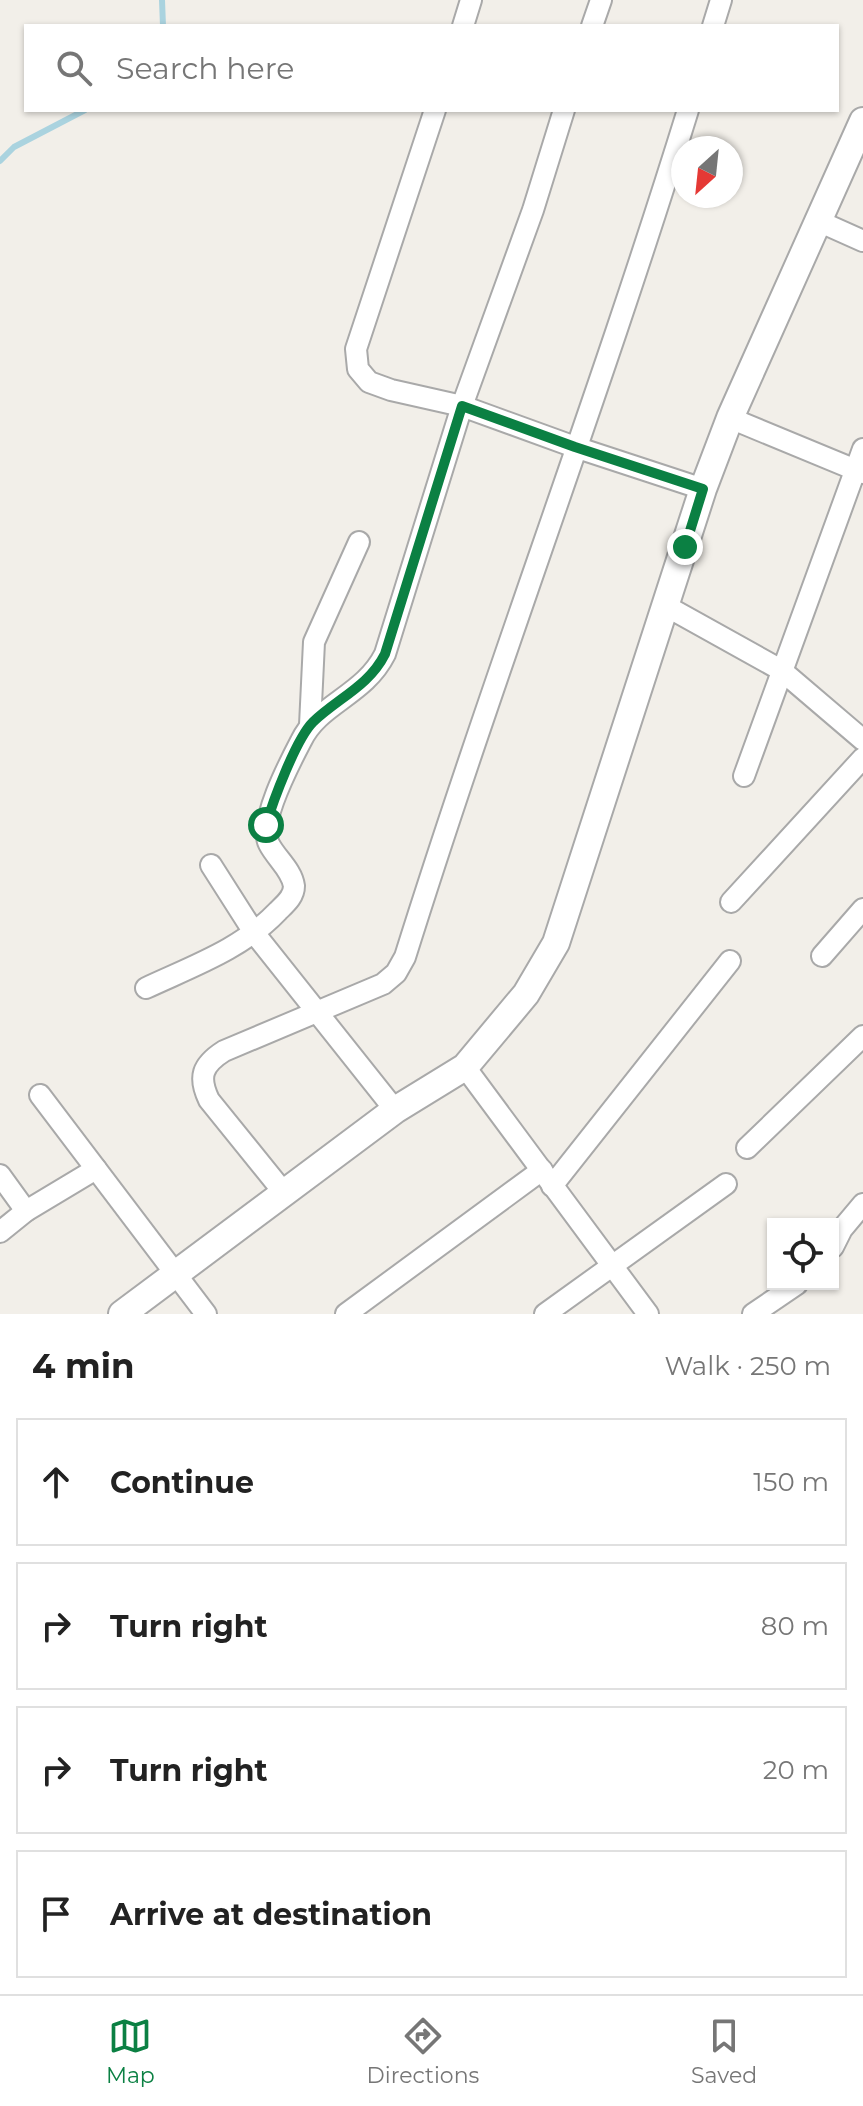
<!DOCTYPE html>
<meta charset="utf-8">
<style>
body{margin:0;font-family:Montserrat,sans-serif;background:#f2f2f2;color:#222}
.controls{position:absolute;right:24px;bottom:24px;display:grid;overflow:hidden;border-radius:0px;box-shadow:0 2px 6px #0004}
.controls button{width:72px;height:72px;display:grid;place-items:center;padding:0;border:0;border-bottom:2px solid #e0e0e0;background:#fff;color:#222;font:40px sans-serif}
.compass{position:absolute;left:671px;top:136px;width:72px;height:72px;border-radius:50%;background:#fff;box-shadow:0 2px 6px #0004;rotate:207deg}
.stop{position:absolute;width:24px;height:24px;margin:-18px;border:6px solid #0b8043;border-radius:50%;background:#fff}
.stop.end{background:#0b8043;border-color:#fff;box-shadow:0 2px 8px #0008}
.list{margin:0;padding:0;list-style:none}
h2{display:flex;justify-content:space-between;align-items:center;height:104px;margin:0;padding:0 32px;font-size:34px}
h2 small{font-size:26px;font-weight:400;color:#767676}
.list li{display:grid;grid-template-columns:52px 1fr auto;gap:24px;align-items:center;box-sizing:border-box;height:128px;margin:0 16px 16px;padding:0 16px;border:2px solid #e0e0e0;border-radius:0px}
.list b{display:block;font-size:30px;white-space:nowrap}
.list em{font-size:26px;font-style:normal;color:#767676}
.icon{flex:none;width:44px;height:44px;fill:none;stroke:currentColor;stroke-width:2;stroke-linecap:round;stroke-linejoin:round}
.map{position:relative;flex:none;width:863px;height:1314px;overflow:hidden}
.search{position:absolute;background:#fff;box-shadow:0 2px 6px #0004;left:24px;right:24px;top:24px;height:88px;display:flex;align-items:center;gap:20px;box-sizing:border-box;padding:0 28px;border-radius:0px;color:#767676;font-size:30px}
.sheet{height:680px;background:#fff}
nav{display:flex;justify-content:space-around;align-items:center;box-sizing:border-box;height:112px;border-top:2px solid #e0e0e0;background:#fff;font-size:22px;color:#767676}
nav a{display:grid;justify-items:center;gap:4px}
nav .on{color:#0b8043}
.map>svg:first-child{display:block}
.lines{fill:none;stroke-linecap:round;stroke-linejoin:round}
.stream{stroke:#aad3df;stroke-width:6}
.minor-casing{stroke:#a9a9a9;stroke-width:24}
.tertiary-casing{stroke:#a9a9a9;stroke-width:30}
.minor{stroke:#fff;stroke-width:20}
.tertiary{stroke:#fff;stroke-width:26}
.route{stroke:#0b8043;stroke-width:10}
</style>
<div class="map">
<svg width="863" height="1314" viewBox="0 0 863 1314">
<rect width="100%" height="100%" fill="#f2efe9"/>
<g class="lines">
<g class="stream">
<polyline points="162,0 163,26"/>
<polyline points="0,161 14,147 85,110"/>
</g>
<g class="minor-casing">
<g id="minor">
<polyline points="463,26 471,0"/>
<polyline points="592,26 601,0"/>
<polyline points="713,26 721,0"/>
<polyline points="435,110 356,349 358,369 369,382 391,390 462,406 575,447 703,489"/>
<polyline points="816,220 863,241"/>
<polyline points="730,418 863,473"/>
<polyline points="666,606 781,670 863,740"/>
<polyline points="310,725 314,642 359,542"/>
<polyline points="744,776 863,449"/>
<polyline points="211,865 255,934 395,1110"/>
<polyline points="731,902 863,758"/>
<polyline points="822,956 863,909"/>
<path d="M146,988c47,-22 96,-39 132,-77 7,-7 16,-14 16,-25 -2,-16 -18,-28 -25,-42 -11,-21 21,-82 32,-103 18,-38 63,-45 84,-87l77,-248 71,-196 31,-100"/>
<polyline points="465,1067 648,1314"/>
<polyline points="40,1095 206,1314"/>
<polyline points="747,1148 863,1036"/>
<polyline points="0,1175 26,1211"/>
<polyline points="552,1186 730,961"/>
<path d="M285,1194l-76,-94c-11,-23 -7,-35 15,-49l159,-67 13,-11 9,-16c89,-284 195,-562 283,-847"/>
<polyline points="0,1232 26,1211 96,1169"/>
<polyline points="833,1247 842,1229 863,1204"/>
<polyline points="346,1314 542,1170"/>
<polyline points="545,1314 726,1184"/>
<polyline points="753,1314 797,1284"/>
</g>
</g>
<g class="tertiary-casing">
<polyline id="tertiary" points="122,1314 395,1110 465,1067 526,994 556,943 703,489 730,418 863,121"/>
</g>
<use href="#minor" class="minor"/>
<use href="#tertiary" class="tertiary"/>
</g>
<g class="lines">
<path class="route" d="M266,825c7,-24 30,-86 47,-103 25,-24 56,-36 72,-68l77,-248 113,41 128,42 -18,58"/>
</g>
</svg>
<div class="controls">
<button><svg class="icon" aria-label="locate" viewBox="0 0 24 24"><circle cx="12" cy="12" r="6"/><path d="M12 2v4M12 18v4M2 12h4M18 12h4"/></svg></button>
</div>
<svg class="compass" viewBox="-18 -18 36 36"><path d="M0-13l5 13h-10z" fill="#e53935"/><path d="M0 13l5-13h-10z" fill="#767676"/></svg>
<div class="stop" style="left:266px;top:825px"></div>
<div class="stop end" style="left:685px;top:547px"></div>
<div class="search"><svg class="icon" aria-label="search" viewBox="0 0 24 24"><circle cx="10" cy="10" r="6"/><path d="M15 15l6 6"/></svg>Search here</div>
</div>
<section class="sheet">
<h2>4 min<small>Walk · 250 m</small></h2>
<ul class="list">
<li><svg class="icon" aria-label="ahead" viewBox="0 0 24 24"><path d="M12 20V5M6 11l6-6 6 6"/></svg><div><b>Continue</b></div><em>150 m</em></li>
<li><svg class="icon" aria-label="right" viewBox="0 0 24 24"><path d="M7 20v-9h11M14 6l5 5-5 5"/></svg><div><b>Turn right</b></div><em>80 m</em></li>
<li><svg class="icon" aria-label="right" viewBox="0 0 24 24"><path d="M7 20v-9h11M14 6l5 5-5 5"/></svg><div><b>Turn right</b></div><em>20 m</em></li>
<li><svg class="icon" aria-label="arrive" viewBox="0 0 24 24"><path d="M6 21V4h12l-3 4 3 4H6"/></svg><div><b>Arrive at destination</b></div></li>
</ul>
</section>
<nav>
<a class="on"><svg class="icon" aria-label="map" viewBox="0 0 24 24"><path d="M3 6l6-2 6 2 6-2v14l-6 2-6-2-6 2zM9 4v14M15 6v14"/></svg>Map</a>
<a><svg class="icon" aria-label="directions" viewBox="0 0 24 24"><path d="M12 3l9 9-9 9-9-9zM9 14v-3h6M13 9l2 2-2 2"/></svg>Directions</a>
<a><svg class="icon" aria-label="saved" viewBox="0 0 24 24"><path d="M7 4h10v16l-5-4-5 4z"/></svg>Saved</a>
</nav>
